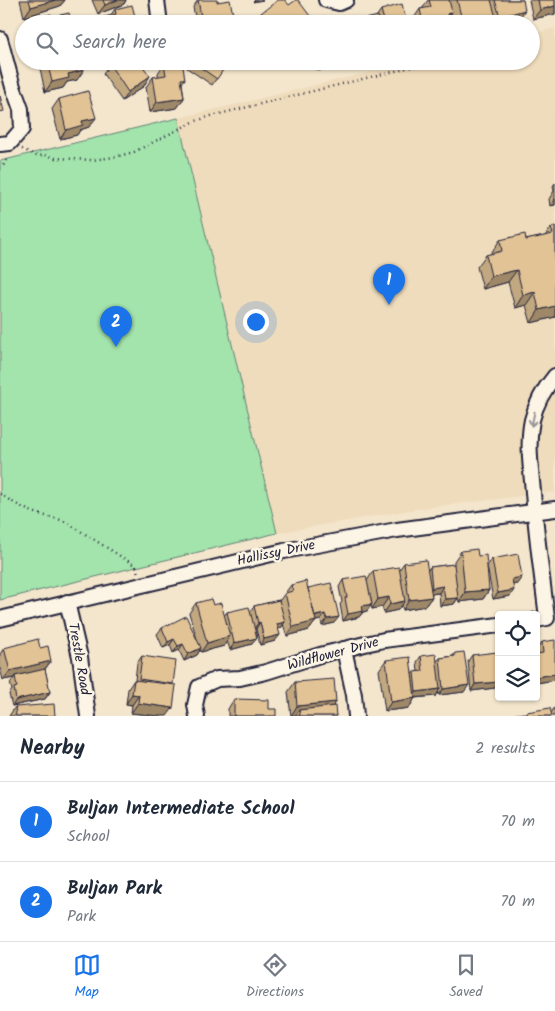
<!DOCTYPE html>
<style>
body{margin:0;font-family:Kalam,sans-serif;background:#f6f6f7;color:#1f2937}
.controls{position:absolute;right:15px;bottom:15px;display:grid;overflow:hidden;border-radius:5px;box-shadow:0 1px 4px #0004}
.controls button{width:45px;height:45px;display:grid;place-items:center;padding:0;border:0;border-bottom:1px solid #e0e1e3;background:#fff;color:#1f2937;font:25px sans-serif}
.you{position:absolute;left:255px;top:321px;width:18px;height:18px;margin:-12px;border:4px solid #fff;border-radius:50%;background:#1a73e8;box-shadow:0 0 0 8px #1a73e833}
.badge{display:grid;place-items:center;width:32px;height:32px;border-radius:50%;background:#1a73e8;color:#fff;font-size:16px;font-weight:700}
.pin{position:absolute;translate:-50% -41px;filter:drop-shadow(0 1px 2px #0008)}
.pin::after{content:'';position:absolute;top:26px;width:18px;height:15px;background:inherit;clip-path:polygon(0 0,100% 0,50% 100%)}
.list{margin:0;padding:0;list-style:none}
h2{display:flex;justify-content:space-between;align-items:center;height:65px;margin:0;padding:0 20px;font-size:21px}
h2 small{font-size:16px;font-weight:400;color:#747a83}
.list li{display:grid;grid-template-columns:32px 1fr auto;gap:15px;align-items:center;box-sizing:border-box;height:80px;padding:0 20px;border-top:1px solid #e0e1e3}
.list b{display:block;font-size:19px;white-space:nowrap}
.list p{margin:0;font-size:16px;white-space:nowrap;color:#747a83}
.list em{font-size:16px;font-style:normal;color:#747a83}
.icon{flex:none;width:28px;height:28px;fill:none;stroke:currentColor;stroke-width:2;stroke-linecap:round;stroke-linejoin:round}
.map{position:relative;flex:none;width:555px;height:716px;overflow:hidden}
.search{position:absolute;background:#fff;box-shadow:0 1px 4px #0004;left:15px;right:15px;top:15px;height:55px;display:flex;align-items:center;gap:12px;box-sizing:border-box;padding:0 18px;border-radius:28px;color:#747a83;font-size:19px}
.sheet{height:225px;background:#fff}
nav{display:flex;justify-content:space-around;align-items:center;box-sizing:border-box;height:70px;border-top:1px solid #e0e1e3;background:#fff;font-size:14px;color:#747a83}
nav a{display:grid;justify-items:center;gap:2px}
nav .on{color:#1a73e8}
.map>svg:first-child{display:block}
.built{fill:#efdcbc}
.green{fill:#a3e3ac;stroke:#628274}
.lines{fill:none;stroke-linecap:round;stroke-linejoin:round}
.minor-casing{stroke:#22223b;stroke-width:18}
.path{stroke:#22223b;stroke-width:2.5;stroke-dasharray:1 4;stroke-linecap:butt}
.minor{stroke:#fcf5e5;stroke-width:14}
.wall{fill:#c2a880;stroke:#22223b}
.shaded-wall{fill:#9e8868;stroke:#22223b}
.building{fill:#e2c395;stroke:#22223b}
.oneway{stroke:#9a9698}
.labels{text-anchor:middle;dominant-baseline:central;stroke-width:5;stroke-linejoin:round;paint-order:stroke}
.street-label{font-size:14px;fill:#22223b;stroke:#fcf5e5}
</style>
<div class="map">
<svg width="555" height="716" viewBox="0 0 555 716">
<rect width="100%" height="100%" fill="#f4e6cd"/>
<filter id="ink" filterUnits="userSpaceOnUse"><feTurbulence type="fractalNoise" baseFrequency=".02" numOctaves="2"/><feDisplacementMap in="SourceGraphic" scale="10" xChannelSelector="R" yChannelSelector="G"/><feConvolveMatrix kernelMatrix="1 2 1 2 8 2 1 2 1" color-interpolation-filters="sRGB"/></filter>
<g filter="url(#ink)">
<polygon class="built" points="555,28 555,492 416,509 277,533 178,118 417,61 531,61 531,34"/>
<polygon class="green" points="178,118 277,533 0,600 0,161"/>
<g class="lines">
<g class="minor-casing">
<g id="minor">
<polyline points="157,0 160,24"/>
<polyline points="326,0 339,3 346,0"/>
<polyline points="0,39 13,87 21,109 22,129 10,143 0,144"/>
<polyline points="67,602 80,657 88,716"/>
<polyline points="0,619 284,551 397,530 555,509"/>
<path d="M536,620l11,-2c-5,-42 -11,-84 -14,-126 -2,-24 -6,-48 -1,-72 4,-17 12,-31 23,-44"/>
<polyline points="344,649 354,695 356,716"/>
<polyline points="197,716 195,705 199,687 217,679 240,678 266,672 320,655 365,644 384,640 499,625"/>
</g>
</g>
<g class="path">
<polyline points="22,149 37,156 47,155 55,158 92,160 115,157 134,152 193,122 211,116 428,63"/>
<polyline points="0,169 3,166 8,157"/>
<path d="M0,494c12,8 25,16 39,20 9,3 18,4 27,8l70,44 2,8"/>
</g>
<use href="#minor" class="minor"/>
</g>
<g class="wall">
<polygon points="20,0 65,0 60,6 24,17"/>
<polygon points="92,0 126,0 124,4 98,14"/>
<polygon points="198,0 217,2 235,24 201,24 201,21 196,22 193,7"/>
<polygon points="428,0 449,0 449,2 450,0 523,0 519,19 503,24 454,24 451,14 448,19 449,24 356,24 358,21 376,17 381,10 406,20 414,18 420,9 422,9"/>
<polygon points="529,0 555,0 555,14 533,19"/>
<polygon points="115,9 137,24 94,24 97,19 110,16"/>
<polygon points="261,13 305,24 256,24 255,22"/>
<polygon points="52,17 72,24 31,24 35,19"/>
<polygon points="44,61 82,61 77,80 67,82 63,88 45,92 40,68"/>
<polygon points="149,61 144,68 144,86 122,101 103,74 110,65"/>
<polygon points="191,61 229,61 212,85 187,68"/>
<polygon points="347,61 371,61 348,67"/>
<polygon points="164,64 185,79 182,83 184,98 177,108 150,112 146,87 153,77 158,77 158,73"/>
<polygon points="59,99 89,127 80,130 77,135 60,139 52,109"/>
<polygon points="555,183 555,205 550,206 549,199 554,191 553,186"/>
<polygon points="555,226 555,317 531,323 526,305 515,308 508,282 483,289 477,267 486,255 491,254 491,253 500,240 526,240 545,236 551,228"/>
<polygon points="461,551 478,556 489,590 483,599 459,602 458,598 454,604 440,606 439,593 431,594 432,597 425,606 403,610 402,605 398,610 384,613 382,607 372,609 371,605 367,611 363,612 359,617 343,621 340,604 342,602 339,587 343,580 367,581 373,571 399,570 404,563 428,570 430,567 454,564 454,561"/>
<polygon points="492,559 517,584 513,584 510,596 493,599 487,566"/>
<polygon points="291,585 308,588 334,623 322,626 321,620 316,621 309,630 287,636 283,624 281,628 278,629 275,641 260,645 256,629 254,629 257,638 252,644 230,650 227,640 224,646 201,652 200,650 197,655 184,661 179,650 173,653 170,645 163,648 157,634 162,628 197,639 189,613 196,603 213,605 224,616 227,612 250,612 254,606 280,600"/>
<polygon points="542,642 555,680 536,683 536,654 538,653 537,648"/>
<polygon points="4,648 40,648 51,661 45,669 50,692 45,699 12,706 9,694 12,690 10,683 14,678 3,680 0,668 0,654"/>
<polygon points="455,653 464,692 439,695 438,692 436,696 415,698 409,708 385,711 379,670 386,660 412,674 414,672 418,672 417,662 421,656 437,661 440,658 453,656"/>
<polygon points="499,654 499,683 495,688 471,691 468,661 472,655 497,656"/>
<polygon points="142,656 158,716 131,713 132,705 126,704 128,689 134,680 135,680 137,663"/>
<polygon points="295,682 336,702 333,706 336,716 291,716 288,692"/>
<polygon points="234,699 269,709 276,716 228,716 228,709"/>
<polygon points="15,707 55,716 9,716"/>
<polygon points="555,707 555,716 504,716 524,715 527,712 551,713"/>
</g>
<g class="shaded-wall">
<polygon points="55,0 65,0 60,6 24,17 31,7"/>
<polygon points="117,0 126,0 124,4 98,14 105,5"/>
<polygon points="255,0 263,0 253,2"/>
<polygon points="555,6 555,14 533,19 540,10"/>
<polygon points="525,10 519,19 503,24 495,24 500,17"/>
<polygon points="452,12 446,22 447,14"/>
<polygon points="205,15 201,21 196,22 201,16"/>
<polygon points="310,16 305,24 300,24"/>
<polygon points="497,21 494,24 485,24"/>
<polygon points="149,61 143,70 142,65"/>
<polygon points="297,61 327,61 320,71"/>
<polygon points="352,61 371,61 348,67"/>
<polygon points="84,70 77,80 67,82 63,88 45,92 52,82 68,74"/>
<polygon points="150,76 144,86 122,101 128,92"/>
<polygon points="184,98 177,108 150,112 157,102"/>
<polygon points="96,118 89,127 80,130 77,135 60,139 66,130 82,121"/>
<polygon points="555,199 555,205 550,206"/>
<polygon points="517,270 508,282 483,289 491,276"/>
<polygon points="535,292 526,305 515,308 523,295"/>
<polygon points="555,306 555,317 531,323 539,310"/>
<polygon points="522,577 517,584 508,585 512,579"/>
<polygon points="443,586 439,593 428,594 432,588"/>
<polygon points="489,590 483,599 459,602 465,592"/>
<polygon points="514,590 510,596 493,599 498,593"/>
<polygon points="389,597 382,607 372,609 378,599"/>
<polygon points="432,597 425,606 403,610 409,600"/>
<polygon points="458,598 454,604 440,606 445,599"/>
<polygon points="405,601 398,610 384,613 390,604"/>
<polygon points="372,604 367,611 363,612 359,617 343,621 348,614 362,606"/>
<polygon points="325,614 321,620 316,621 309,630 287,636 293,627 313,617"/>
<polygon points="339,617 334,623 322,626 327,619"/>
<polygon points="260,622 256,629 254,629 258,623"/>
<polygon points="285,622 281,628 272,630 277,624"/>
<polygon points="280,635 275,641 260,645 264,639"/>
<polygon points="230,636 224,646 201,652 207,643"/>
<polygon points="257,638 252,644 230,650 234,643"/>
<polygon points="174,639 170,645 163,648 168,642"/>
<polygon points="183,644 179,650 173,653 178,646"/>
<polygon points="201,648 197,655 184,661 188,654"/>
<polygon points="51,661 44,670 15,676 14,678 3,680 10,671"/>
<polygon points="555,674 555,680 536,683 536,677"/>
<polygon points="499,682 499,683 495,688 471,691 475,684"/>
<polygon points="469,685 464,692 439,695 443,689"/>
<polygon points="440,689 436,696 411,698 416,692"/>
<polygon points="50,692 45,699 12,706 16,700"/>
<polygon points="132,694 139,695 132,705 126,704"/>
<polygon points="415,698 409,708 385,711 391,702"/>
<polygon points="336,702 329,712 299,710 296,715 291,716 297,706"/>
<polygon points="138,703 173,708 167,716 158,716 131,713"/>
</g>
<g class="building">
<polygon points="29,0 55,0 31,7"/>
<polygon points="103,0 117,0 105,5"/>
<polygon points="198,0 217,0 217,2 230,0 235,24 217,24 217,23 207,24 205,15 201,16"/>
<polygon points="278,0 285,0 289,5 296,0 298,0 310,16 300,24 270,24 261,13"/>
<polygon points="429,0 449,0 452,12 447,14 449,24 423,24 420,9 431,7"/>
<polygon points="457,0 491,0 497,21 485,24 463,24"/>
<polygon points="495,0 523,0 525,10 500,17"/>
<polygon points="538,0 555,0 555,6 540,10"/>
<polygon points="402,4 406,20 415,17 417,24 385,24 381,10"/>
<polygon points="132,5 137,24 98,24 97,19 116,14 115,9"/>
<polygon points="69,13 72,24 36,24 35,19 51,14 52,17"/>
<polygon points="378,16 379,24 359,24 358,21"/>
<polygon points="314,19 325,24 312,24"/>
<polygon points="47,61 82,61 84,70 68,74 69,78 52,82"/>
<polygon points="115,61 148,61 142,65 150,76 128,92 110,65"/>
<polygon points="182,61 185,79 181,79 184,98 157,102 153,77 166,75 164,64"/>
<polygon points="191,61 229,61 217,79"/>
<polygon points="88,91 96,118 82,121 83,125 66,130 59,99"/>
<polygon points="0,96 4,111 0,112"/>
<polygon points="555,226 555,306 539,310 535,292 523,295 517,270 491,276 486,255 502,251 500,240 525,234 526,240 553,234 551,228"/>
<polygon points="477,549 478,556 486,555 489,590 465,592 461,551"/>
<polygon points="518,554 522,577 512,579 514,590 498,593 492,559"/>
<polygon points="426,560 432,597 409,600 404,563"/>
<polygon points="454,564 458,598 445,599 443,586 432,588 430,567"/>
<polygon points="399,567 405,601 390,604 389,597 378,599 373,571"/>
<polygon points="366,576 372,604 362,606 363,611 348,614 345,598 347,597 343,580"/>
<polygon points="306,581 316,621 293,627 285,593 293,591 291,585"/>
<polygon points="331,583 339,617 327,619 325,614 315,616 308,588"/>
<polygon points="211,599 213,605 221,603 230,636 207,643 196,603"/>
<polygon points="279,600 285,622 277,624 280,635 264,639 260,622 258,623 254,606"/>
<polygon points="249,607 257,638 234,643 227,612"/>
<polygon points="186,616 201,648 188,654 183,644 178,646 174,639 168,642 162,628"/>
<polygon points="38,639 40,648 48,646 51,661 10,671 4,648"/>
<polygon points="555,640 555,674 536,677 536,654 543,653 542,642"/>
<polygon points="464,652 469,685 443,689 440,658 455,656 455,653"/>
<polygon points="497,652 499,672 499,682 475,684 472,655"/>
<polygon points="436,654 440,689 416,692 414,672 423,671 421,656"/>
<polygon points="142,656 176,661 173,684 139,679"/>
<polygon points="410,657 415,698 391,702 386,660"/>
<polygon points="45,669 50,692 16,700 14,688 17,687 15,676"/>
<polygon points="334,679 336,702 297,706 295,682"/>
<polygon points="134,680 176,685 173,708 138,703 139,695 132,694"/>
<polygon points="234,699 269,700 269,709 276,709 276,716 234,716"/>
<polygon points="54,704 55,716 16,716 15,707"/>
<polygon points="335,706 336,716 300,716 299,710"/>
<polygon points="550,708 552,716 527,716 527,712"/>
<polygon points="524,713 524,716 504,716"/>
</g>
<defs><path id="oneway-shaft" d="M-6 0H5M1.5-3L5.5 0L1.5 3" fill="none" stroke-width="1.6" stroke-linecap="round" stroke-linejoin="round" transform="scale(1.25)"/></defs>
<use class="oneway" href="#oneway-shaft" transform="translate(533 419) rotate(103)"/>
</g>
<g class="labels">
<g class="street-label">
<text transform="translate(276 553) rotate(-12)">Hallissy Drive</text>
<text transform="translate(333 654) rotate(-15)">Wildflower Drive</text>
<text transform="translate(79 659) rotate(80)">Trestle Road</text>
</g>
</g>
</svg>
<div class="controls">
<button><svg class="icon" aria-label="locate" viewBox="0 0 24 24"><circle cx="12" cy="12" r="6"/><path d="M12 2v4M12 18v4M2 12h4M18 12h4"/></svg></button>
<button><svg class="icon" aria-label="layers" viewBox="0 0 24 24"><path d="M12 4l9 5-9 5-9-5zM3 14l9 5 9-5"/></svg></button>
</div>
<div class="you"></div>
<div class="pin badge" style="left:389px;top:305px">1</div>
<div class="pin badge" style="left:116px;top:347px">2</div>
<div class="search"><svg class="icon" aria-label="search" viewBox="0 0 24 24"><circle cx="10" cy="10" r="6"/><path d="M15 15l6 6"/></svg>Search here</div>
</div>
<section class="sheet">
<h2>Nearby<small>2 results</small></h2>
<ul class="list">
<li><span class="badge">1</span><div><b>Buljan Intermediate School</b><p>School</p></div><em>70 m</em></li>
<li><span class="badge">2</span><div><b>Buljan Park</b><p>Park</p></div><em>70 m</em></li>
</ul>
</section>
<nav>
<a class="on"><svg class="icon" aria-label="map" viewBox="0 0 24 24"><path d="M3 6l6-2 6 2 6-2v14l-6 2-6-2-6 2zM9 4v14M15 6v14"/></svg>Map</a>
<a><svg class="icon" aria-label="directions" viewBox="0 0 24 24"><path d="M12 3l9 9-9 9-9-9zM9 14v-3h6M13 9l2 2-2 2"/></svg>Directions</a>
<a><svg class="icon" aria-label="saved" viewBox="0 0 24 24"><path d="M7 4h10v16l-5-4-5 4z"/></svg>Saved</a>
</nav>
